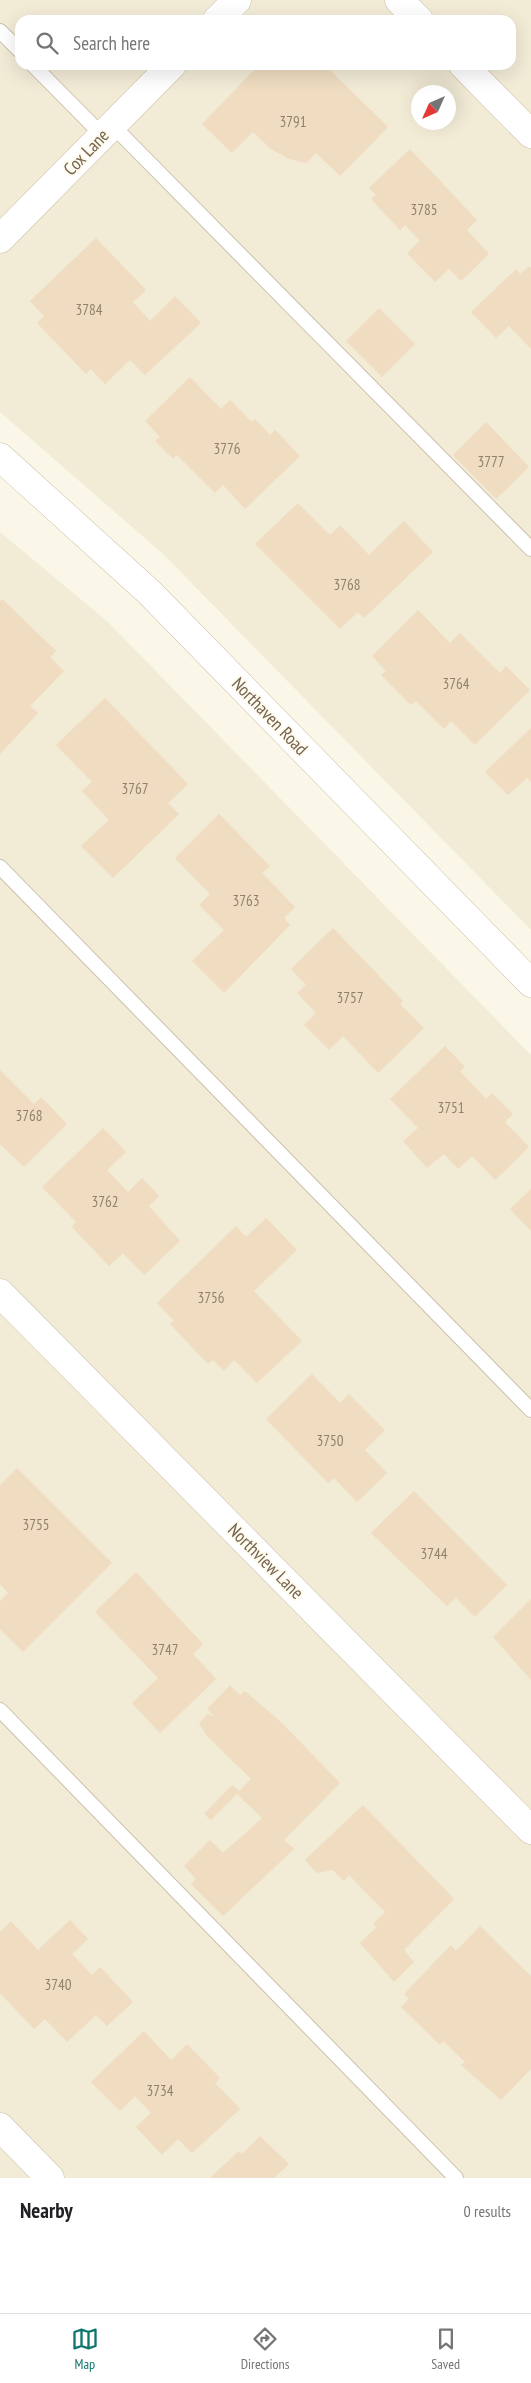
<!DOCTYPE html>
<style>
body{margin:0;font-family:"PT Sans Narrow",sans-serif;background:#f6f6f6;color:#202124}
.compass{position:absolute;left:411px;top:85px;width:45px;height:45px;border-radius:50%;background:#fff;box-shadow:0 5px 20px #0002;rotate:225deg}
.list{margin:0;padding:0;list-style:none}
h2{display:flex;justify-content:space-between;align-items:center;height:65px;margin:0;padding:0 20px;font-size:21px}
h2 small{font-size:16px;font-weight:400;color:#757577}
.icon{flex:none;width:28px;height:28px;fill:none;stroke:currentColor;stroke-width:2;stroke-linecap:round;stroke-linejoin:round}
.map{position:relative;flex:none;width:531px;height:2178px;overflow:hidden}
.search{position:absolute;background:#fff;box-shadow:0 5px 20px #0002;left:15px;right:15px;top:15px;height:55px;display:flex;align-items:center;gap:12px;box-sizing:border-box;padding:0 18px;border-radius:15px;color:#757577;font-size:19px}
.sheet{height:135px;background:#fff}
nav{display:flex;justify-content:space-around;align-items:center;box-sizing:border-box;height:70px;border-top:1px solid #e0e0e0;background:#fff;font-size:14px;color:#757577}
nav a{display:grid;justify-items:center;gap:2px}
nav .on{color:#0f766e}
.map>svg:first-child{display:block}
.residential{fill:#f2ebd6;fill-rule:evenodd}
.building{fill:#efdcc1}
.lines{fill:none;stroke-linecap:round;stroke-linejoin:round}
.lane-casing{stroke:#ccc1ae;stroke-width:16}
.street-casing{stroke:#ccc1ae;stroke-width:29}
.secondary-casing{stroke:#cfc3ac;stroke-width:29}
.lane{stroke:#fff;stroke-width:14}
.street{stroke:#fff;stroke-width:28}
.secondary{stroke:#fff;stroke-width:28}
.labels{text-anchor:middle;dominant-baseline:central;stroke-width:4;stroke-linejoin:round;paint-order:stroke}
.number-label{font-size:15px;fill:#92806a}
.street-label{font-size:18px;fill:#73624d;stroke:#fefbee}
</style>
<div class="map">
<svg width="531" height="2178" viewBox="0 0 531 2178">
<rect width="100%" height="100%" fill="#fbf7e8"/>
<g class="residential">
<path d="M0,0h531v930l-368,-376 -163,-142zM20,20h491v45h-491zM418,92h30v30h-30z"/>
<polygon points="0,532 107,621 531,1055 531,2178 0,2178"/>
</g>
<g class="building">
<polygon points="259,65 332,65 330,70 388,127 340,176 316,153 306,163 289,159 271,149 253,132 232,153 202,124"/>
<polygon points="410,149 477,220 467,230 489,254 461,281 449,269 435,282 407,253 420,241 405,225 400,230 371,199 376,195 369,188"/>
<polygon points="96,238 146,290 133,302 150,321 175,296 201,323 145,375 130,360 105,384 91,369 86,374 37,323 44,316 30,301"/>
<polygon points="529,266 531,268 531,349 509,326 496,338 471,312 516,269 520,274"/>
<polygon points="379,308 415,344 382,377 346,341"/>
<polygon points="190,377 221,409 230,400 252,422 255,419 270,435 275,430 300,456 245,509 223,485 215,493 177,455 173,459 155,441 160,437 145,421"/>
<polygon points="486,422 529,467 496,499 453,455"/>
<polygon points="298,503 330,535 340,525 369,555 404,521 433,552 364,618 358,612 340,629 255,544"/>
<polygon points="2,599 56,651 50,657 64,671 30,706 38,713 0,754 0,601"/>
<polygon points="418,610 450,643 460,633 500,673 506,666 530,690 475,745 451,721 444,729 416,701 411,705 381,675 386,671 372,656"/>
<polygon points="105,698 188,784 168,803 179,814 113,878 81,846 109,820 82,791 92,782 56,745"/>
<polygon points="531,728 531,782 527,778 508,795 485,772"/>
<polygon points="219,814 270,866 262,873 295,907 284,918 290,925 224,993 192,961 224,930 199,905 210,894 175,858"/>
<polygon points="333,928 403,1001 400,1004 424,1028 378,1073 343,1036 329,1050 304,1025 316,1013 297,993 306,985 291,969"/>
<polygon points="445,1046 465,1067 460,1071 486,1099 492,1093 513,1114 505,1122 529,1147 495,1180 472,1156 458,1169 444,1154 427,1168 403,1141 418,1128 390,1099"/>
<polygon points="0,1070 34,1104 41,1097 67,1124 24,1167 0,1144"/>
<polygon points="103,1128 126,1152 107,1170 128,1192 142,1178 159,1196 149,1206 180,1241 144,1275 123,1253 109,1266 72,1227 76,1222 42,1187"/>
<polygon points="531,1189 531,1231 510,1209"/>
<polygon points="266,1218 297,1250 254,1291 302,1341 257,1383 234,1360 224,1371 213,1360 208,1364 170,1324 174,1321 157,1303 236,1226 246,1237"/>
<polygon points="312,1374 340,1403 349,1394 385,1430 365,1450 387,1473 357,1502 334,1478 328,1483 266,1419"/>
<polygon points="17,1468 112,1563 23,1652 0,1629 0,1601 8,1593 0,1584 0,1485"/>
<polygon points="414,1491 507,1585 475,1617 456,1598 447,1606 371,1533"/>
<polygon points="136,1572 203,1644 193,1654 216,1679 160,1733 132,1703 158,1678 95,1612"/>
<polygon points="531,1599 531,1680 493,1637"/>
<polygon points="230,1685 240,1695 245,1691 284,1725 340,1783 284,1840 294,1849 223,1916 191,1884 196,1879 184,1866 210,1840 223,1853 262,1818 237,1794 211,1820 204,1814 232,1785 239,1791 251,1779 207,1736 199,1723 208,1714 214,1716 207,1709"/>
<polygon points="363,1805 454,1899 404,1950 414,1962 394,1982 360,1943 377,1927 373,1924 385,1912 349,1875 344,1881 333,1870 317,1873 305,1860"/>
<polygon points="70,1920 88,1939 72,1954 92,1975 100,1967 133,2002 107,2026 96,2015 67,2042 45,2019 34,2029 0,1993 0,1932 11,1921 38,1950"/>
<polygon points="480,1926 531,1976 531,2069 501,2100 461,2065 465,2062 443,2041 440,2045 401,2007 409,1999 404,1994 451,1945 456,1951"/>
<polygon points="144,2031 171,2060 187,2044 220,2078 215,2083 240,2109 192,2153 178,2139 162,2155 136,2127 151,2113 135,2096 120,2111 91,2082"/>
<polygon points="260,2136 289,2164 274,2178 210,2178 239,2151 242,2154"/>
</g>
<g class="lines">
<g class="lane-casing">
<g id="lane">
<polyline points="0,31 20,51"/>
<polyline points="33,65 102,135"/>
<polyline points="112,125 531,549"/>
<polyline points="0,867 531,1410"/>
<polyline points="0,1710 456,2178"/>
</g>
</g>
<g class="street-casing">
<g id="street">
<polyline points="399,0 419,20"/>
<polyline points="463,65 531,134"/>
<polyline points="0,1293 531,1830"/>
<polyline points="0,2127 50,2178"/>
</g>
</g>
<g class="secondary-casing">
<g id="secondary">
<polyline points="217,20 237,0"/>
<polyline points="0,239 172,65"/>
<polyline points="0,457 149,592 531,983"/>
</g>
</g>
<use href="#lane" class="lane"/>
<use href="#street" class="street"/>
<use href="#secondary" class="secondary"/>
</g>
<g class="labels">
<g class="number-label">
<text x="293" y="121">3791</text>
<text x="424" y="209">3785</text>
<text x="89" y="309">3784</text>
<text x="227" y="448">3776</text>
<text x="491" y="461">3777</text>
<text x="347" y="584">3768</text>
<text x="456" y="683">3764</text>
<text x="135" y="788">3767</text>
<text x="246" y="900">3763</text>
<text x="350" y="997">3757</text>
<text x="451" y="1107">3751</text>
<text x="29" y="1115">3768</text>
<text x="105" y="1201">3762</text>
<text x="211" y="1297">3756</text>
<text x="330" y="1440">3750</text>
<text x="36" y="1524">3755</text>
<text x="434" y="1553">3744</text>
<text x="165" y="1649">3747</text>
<text x="58" y="1984">3740</text>
<text x="160" y="2090">3734</text>
</g>
<g class="street-label">
<text transform="translate(86 152) rotate(-46)">Cox Lane</text>
<text transform="translate(270 716) rotate(46)">Northaven Road</text>
<text transform="translate(266 1561) rotate(45)">Northview Lane</text>
</g>
</g>
</svg>
<svg class="compass" viewBox="-18 -18 36 36"><path d="M0-13l5 13h-10z" fill="#e53935"/><path d="M0 13l5-13h-10z" fill="#757577"/></svg>
<div class="search"><svg class="icon" aria-label="search" viewBox="0 0 24 24"><circle cx="10" cy="10" r="6"/><path d="M15 15l6 6"/></svg>Search here</div>
</div>
<section class="sheet">
<h2>Nearby<small>0 results</small></h2>
<ul class="list">
</ul>
</section>
<nav>
<a class="on"><svg class="icon" aria-label="map" viewBox="0 0 24 24"><path d="M3 6l6-2 6 2 6-2v14l-6 2-6-2-6 2zM9 4v14M15 6v14"/></svg>Map</a>
<a><svg class="icon" aria-label="directions" viewBox="0 0 24 24"><path d="M12 3l9 9-9 9-9-9zM9 14v-3h6M13 9l2 2-2 2"/></svg>Directions</a>
<a><svg class="icon" aria-label="saved" viewBox="0 0 24 24"><path d="M7 4h10v16l-5-4-5 4z"/></svg>Saved</a>
</nav>
